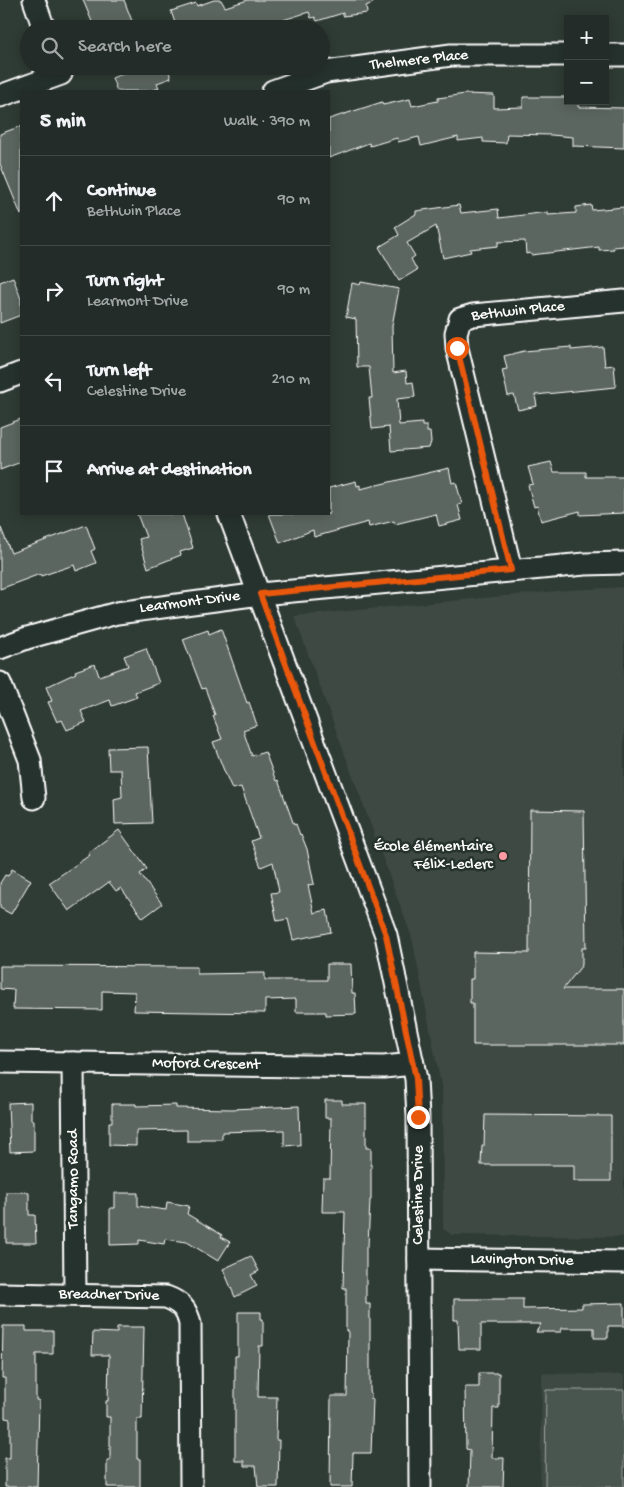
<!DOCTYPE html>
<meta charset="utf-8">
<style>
body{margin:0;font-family:"Gochi Hand",sans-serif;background:#2f3834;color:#f1f3f6}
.controls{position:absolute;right:15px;top:15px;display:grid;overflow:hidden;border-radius:0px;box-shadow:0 2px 12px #0003}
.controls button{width:45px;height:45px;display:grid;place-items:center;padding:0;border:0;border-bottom:1px solid #404845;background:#232c28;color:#f1f3f6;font:25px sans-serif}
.stop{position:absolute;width:15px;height:15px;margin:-11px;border:4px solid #ea580c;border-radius:50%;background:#fff}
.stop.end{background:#ea580c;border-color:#fff;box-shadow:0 1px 5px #0008}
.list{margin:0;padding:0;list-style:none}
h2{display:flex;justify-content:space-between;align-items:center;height:65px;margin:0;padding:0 20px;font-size:21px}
h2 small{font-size:16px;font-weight:400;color:#a3a7a8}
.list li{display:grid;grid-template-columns:32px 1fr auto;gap:15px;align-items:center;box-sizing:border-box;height:90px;padding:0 20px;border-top:1px solid #404845}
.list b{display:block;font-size:19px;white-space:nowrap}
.list p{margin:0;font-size:16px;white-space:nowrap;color:#a3a7a8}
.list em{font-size:16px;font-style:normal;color:#a3a7a8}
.icon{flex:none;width:28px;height:28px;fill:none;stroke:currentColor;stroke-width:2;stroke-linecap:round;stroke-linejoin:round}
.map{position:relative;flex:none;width:624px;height:1487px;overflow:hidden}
.search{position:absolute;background:#232c28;box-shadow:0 2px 12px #0003;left:20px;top:20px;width:310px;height:55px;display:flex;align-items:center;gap:12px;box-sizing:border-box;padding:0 18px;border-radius:28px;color:#a3a7a8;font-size:19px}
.panel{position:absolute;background:#232c28;box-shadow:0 2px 12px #0003;left:20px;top:90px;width:310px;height:425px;border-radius:0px}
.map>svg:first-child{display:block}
.built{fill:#3c4842}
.green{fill:#4a544f;stroke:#a4aaa7}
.building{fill:#5b6661;stroke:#fff}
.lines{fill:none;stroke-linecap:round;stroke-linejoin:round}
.minor-casing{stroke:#fff;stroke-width:25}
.minor{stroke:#26332d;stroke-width:21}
.route{stroke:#ea580c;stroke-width:6}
.poi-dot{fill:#ff9aa2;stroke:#26332d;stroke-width:2}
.labels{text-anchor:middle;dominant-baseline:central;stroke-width:5;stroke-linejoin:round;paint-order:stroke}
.street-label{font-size:16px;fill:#fff;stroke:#26332d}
.poi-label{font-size:16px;fill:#fff;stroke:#26332d;text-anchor:end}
</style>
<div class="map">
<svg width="624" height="1487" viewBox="0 0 624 1487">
<rect width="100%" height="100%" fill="#2f3b35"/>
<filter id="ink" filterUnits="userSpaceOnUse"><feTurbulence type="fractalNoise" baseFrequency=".02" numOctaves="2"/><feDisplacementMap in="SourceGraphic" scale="10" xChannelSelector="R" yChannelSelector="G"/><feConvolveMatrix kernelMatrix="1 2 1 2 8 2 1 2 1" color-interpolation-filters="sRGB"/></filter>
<g filter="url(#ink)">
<g class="built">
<polygon points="624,587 624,1237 452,1235 443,1229 442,1091 412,938 294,616 567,590"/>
<polygon points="542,1373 624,1375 624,1487 540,1487"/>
</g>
<polygon class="green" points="546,1390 624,1390 624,1487 545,1487"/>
<g class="building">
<polygon points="83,0 124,0 135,29 95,29"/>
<polygon points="214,0 221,0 225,7 248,0 373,0 373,3 366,6 367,13 343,16 343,13 317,21 315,17 311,18 309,12 283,20 285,29 227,29 226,25 214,29 177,29 171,11 196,3 197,6"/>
<polygon points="142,66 167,66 171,78 157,83 159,88 150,91 117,91 112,78"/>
<polygon points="465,94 494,95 494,108 523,107 523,97 568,97 568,101 578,101 578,107 624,108 624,148 573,146 573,137 551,135 507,134 506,143 483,142 483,138 458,141 458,137 421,146 419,137 398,142 397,138 370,146 369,143 329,158 329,119 382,102 383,105 410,99 412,106 438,101 438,98"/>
<polygon points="21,126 21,215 0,164 0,134"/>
<polygon points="459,205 461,213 498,209 499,218 548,212 548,215 576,213 576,207 591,205 592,210 624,207 624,246 613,247 614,249 599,250 599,247 531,255 530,253 526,254 525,241 498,242 498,246 470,249 471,252 443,258 436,226 407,243 415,256 411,259 417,270 399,281 379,247 399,235 395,227 416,214 416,211"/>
<polygon points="13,277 21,299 21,315 0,323 0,282"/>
<polygon points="361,282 399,289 392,326 393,373 406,371 407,383 413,382 415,397 397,399 399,425 422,423 422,426 427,426 427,432 430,432 431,442 429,448 391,451 389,427 372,429 369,398 372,398 369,367 357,367 356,319 346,317 352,283 360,285"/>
<polygon points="571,347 571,350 603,347 605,366 614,365 616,387 535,395 537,406 518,410 514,395 508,396 502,370 507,369 504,356 524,351"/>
<polygon points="21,419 21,462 0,470 0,427"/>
<polygon points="551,462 554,472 586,472 586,477 624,477 624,513 580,515 580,511 541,521 537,506 534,507 528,485 533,484 528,467"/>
<polygon points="449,468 452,483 456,482 462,504 458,505 462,520 439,526 436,514 395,524 394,521 369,527 368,522 314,537 313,530 280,543 269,514 329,514 329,488 356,481 357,486 360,485 360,489"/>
<polygon points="137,514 182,514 193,548 180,552 181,555 148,568 139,539 146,537"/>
<polygon points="86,525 95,549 91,551 96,563 76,571 74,565 41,576 40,574 0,589 0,528 1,528 11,553"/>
<polygon points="221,629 247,703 249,702 257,725 243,730 252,756 265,752 276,781 278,780 294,825 296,824 300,835 301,834 307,849 314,884 308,885 314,913 327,910 331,932 293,940 288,919 277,921 271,893 279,892 273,862 261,867 251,841 259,838 241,787 232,789 223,768 213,742 222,739 213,716 215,715 205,688 202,689 183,639 208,630 209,634"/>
<polygon points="146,648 159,683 135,692 137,697 112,706 110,700 81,711 86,722 67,730 62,720 57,722 48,702 52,701 46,687 76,673 75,671 95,664 99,676 128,666 124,656"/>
<polygon points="148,747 152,823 115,824 114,799 122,797 121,770 109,770 108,748"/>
<polygon points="530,810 584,811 586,948 582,948 582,965 563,989 624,989 624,1045 473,1045 473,1003 470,1003 470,979 473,979 473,952 529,953"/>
<polygon points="119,830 147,869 140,874 162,904 143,918 121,888 116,891 109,882 69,911 49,883 90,855 88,853"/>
<polygon points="12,869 31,880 11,914 0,908 0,883 5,875 8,876"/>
<polygon points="327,964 351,964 352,993 355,993 356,1014 326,1015 326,1012 296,1012 296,999 265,1000 265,1013 134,1011 135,992 102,991 102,1010 13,1009 14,990 0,989 0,966 197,967 197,974 265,973 265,980 327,980"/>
<polygon points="325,1100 342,1100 342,1104 366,1104 366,1148 371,1148 371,1200 370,1200 368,1246 366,1246 366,1304 370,1304 370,1389 371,1399 373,1399 371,1453 353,1453 352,1487 330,1487 331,1396 347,1396 348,1331 346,1331 346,1288 343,1288 345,1212 322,1212 323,1178 330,1178 331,1118 325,1118"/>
<polygon points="31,1102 31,1120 34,1120 34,1151 10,1152 8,1103"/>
<polygon points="112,1104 136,1104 136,1106 176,1105 176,1108 232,1109 299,1106 300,1145 284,1146 284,1130 222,1132 222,1139 200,1139 200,1141 187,1141 187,1130 136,1131 136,1146 109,1145 109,1122 112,1122"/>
<polygon points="485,1115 611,1116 611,1181 574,1181 574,1165 481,1165 482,1146 484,1146"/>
<polygon points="6,1192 29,1192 29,1215 35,1215 36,1243 6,1243"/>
<polygon points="115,1193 138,1193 138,1206 166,1210 167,1202 189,1206 187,1214 222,1235 221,1237 230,1242 218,1261 187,1242 165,1239 164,1244 139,1240 139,1244 110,1245 110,1208 115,1208"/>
<polygon points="251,1256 259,1271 251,1275 257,1286 235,1297 223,1269"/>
<polygon points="454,1299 523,1299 523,1309 582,1308 582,1304 624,1303 624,1326 608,1326 608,1338 594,1338 594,1328 562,1328 561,1332 536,1332 541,1324 481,1324 481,1349 459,1349 458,1320 454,1320"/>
<polygon points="238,1312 261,1312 261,1319 263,1319 263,1346 259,1346 258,1397 277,1397 276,1440 279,1440 278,1487 258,1487 256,1466 244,1466 244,1461 235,1461 235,1356 238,1356"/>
<polygon points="3,1326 26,1326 26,1331 53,1331 53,1354 36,1354 36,1400 39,1400 37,1487 5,1487 5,1458 10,1458 10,1419 5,1418 5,1378 2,1378"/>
<polygon points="117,1327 144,1327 142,1419 137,1419 137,1459 140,1459 140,1487 107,1487 107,1460 110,1460 110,1417 106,1417 106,1401 108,1401 109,1355 92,1355 93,1332 117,1333"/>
<polygon points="479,1373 499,1373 499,1408 493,1408 492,1458 504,1458 503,1487 469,1487 470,1450 466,1449 465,1387 479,1387"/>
</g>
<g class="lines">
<g class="minor-casing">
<g id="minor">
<polyline points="34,0 44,29"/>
<polyline points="605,55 624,55"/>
<polyline points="273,91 326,72 451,55 568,55"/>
<polyline points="0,96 61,74"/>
<polyline points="0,381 21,373"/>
<polyline points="229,514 386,935 416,1079 418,1117 420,1487"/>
<polyline points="511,570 457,348 456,333 460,319 473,315 624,301"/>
<polyline points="0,648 27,638 117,613 260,594 585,564 624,563"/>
<polyline points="0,683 30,760 34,798"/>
<polyline points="0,1062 384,1067 413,1064"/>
<polyline points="73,1063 75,1295"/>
<polyline points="419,1259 624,1262"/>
<path d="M0,1294l166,3c14,5 21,12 24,27l1,163"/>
</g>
</g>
<use href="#minor" class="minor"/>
</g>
</g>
<g class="lines" filter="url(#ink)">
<polyline class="route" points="418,1117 416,1079 386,935 260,594 511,570 457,348"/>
</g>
<circle class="poi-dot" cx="503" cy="856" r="5"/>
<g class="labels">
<g class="street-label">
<text transform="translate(419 61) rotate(-6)">Thelmere Place</text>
<text transform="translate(518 312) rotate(-6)">Bethwin Place</text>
<text transform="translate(190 603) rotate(-7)">Learmont Drive</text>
<text transform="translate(206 1065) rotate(1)">Moford Crescent</text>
<text transform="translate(74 1179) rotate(-90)">Tangamo Road</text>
<text transform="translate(419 1195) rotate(-90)">Celestine Drive</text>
<text transform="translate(522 1261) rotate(1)">Lavington Drive</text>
<text transform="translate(109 1296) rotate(1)">Breadner Drive</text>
</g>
<g class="poi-label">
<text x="493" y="847">École élémentaire<tspan x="493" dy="18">Félix-Leclerc</tspan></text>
</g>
</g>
</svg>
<div class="controls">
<button>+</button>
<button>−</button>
</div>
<div class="stop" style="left:457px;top:348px"></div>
<div class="stop end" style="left:418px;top:1117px"></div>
<div class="search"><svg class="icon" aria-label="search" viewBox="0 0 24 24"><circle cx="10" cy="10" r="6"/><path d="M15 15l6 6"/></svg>Search here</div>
<section class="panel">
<h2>5 min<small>Walk · 390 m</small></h2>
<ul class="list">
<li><svg class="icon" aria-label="ahead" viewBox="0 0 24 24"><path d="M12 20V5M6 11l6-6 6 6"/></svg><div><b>Continue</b><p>Bethwin Place</p></div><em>90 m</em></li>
<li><svg class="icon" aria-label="right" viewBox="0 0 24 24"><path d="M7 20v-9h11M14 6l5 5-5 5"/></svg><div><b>Turn right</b><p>Learmont Drive</p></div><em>90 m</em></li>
<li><svg class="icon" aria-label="left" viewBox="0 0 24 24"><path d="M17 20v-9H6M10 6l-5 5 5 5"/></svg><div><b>Turn left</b><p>Celestine Drive</p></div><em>210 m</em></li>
<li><svg class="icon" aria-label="arrive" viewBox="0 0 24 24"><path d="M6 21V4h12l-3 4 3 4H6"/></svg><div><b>Arrive at destination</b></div></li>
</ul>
</section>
</div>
